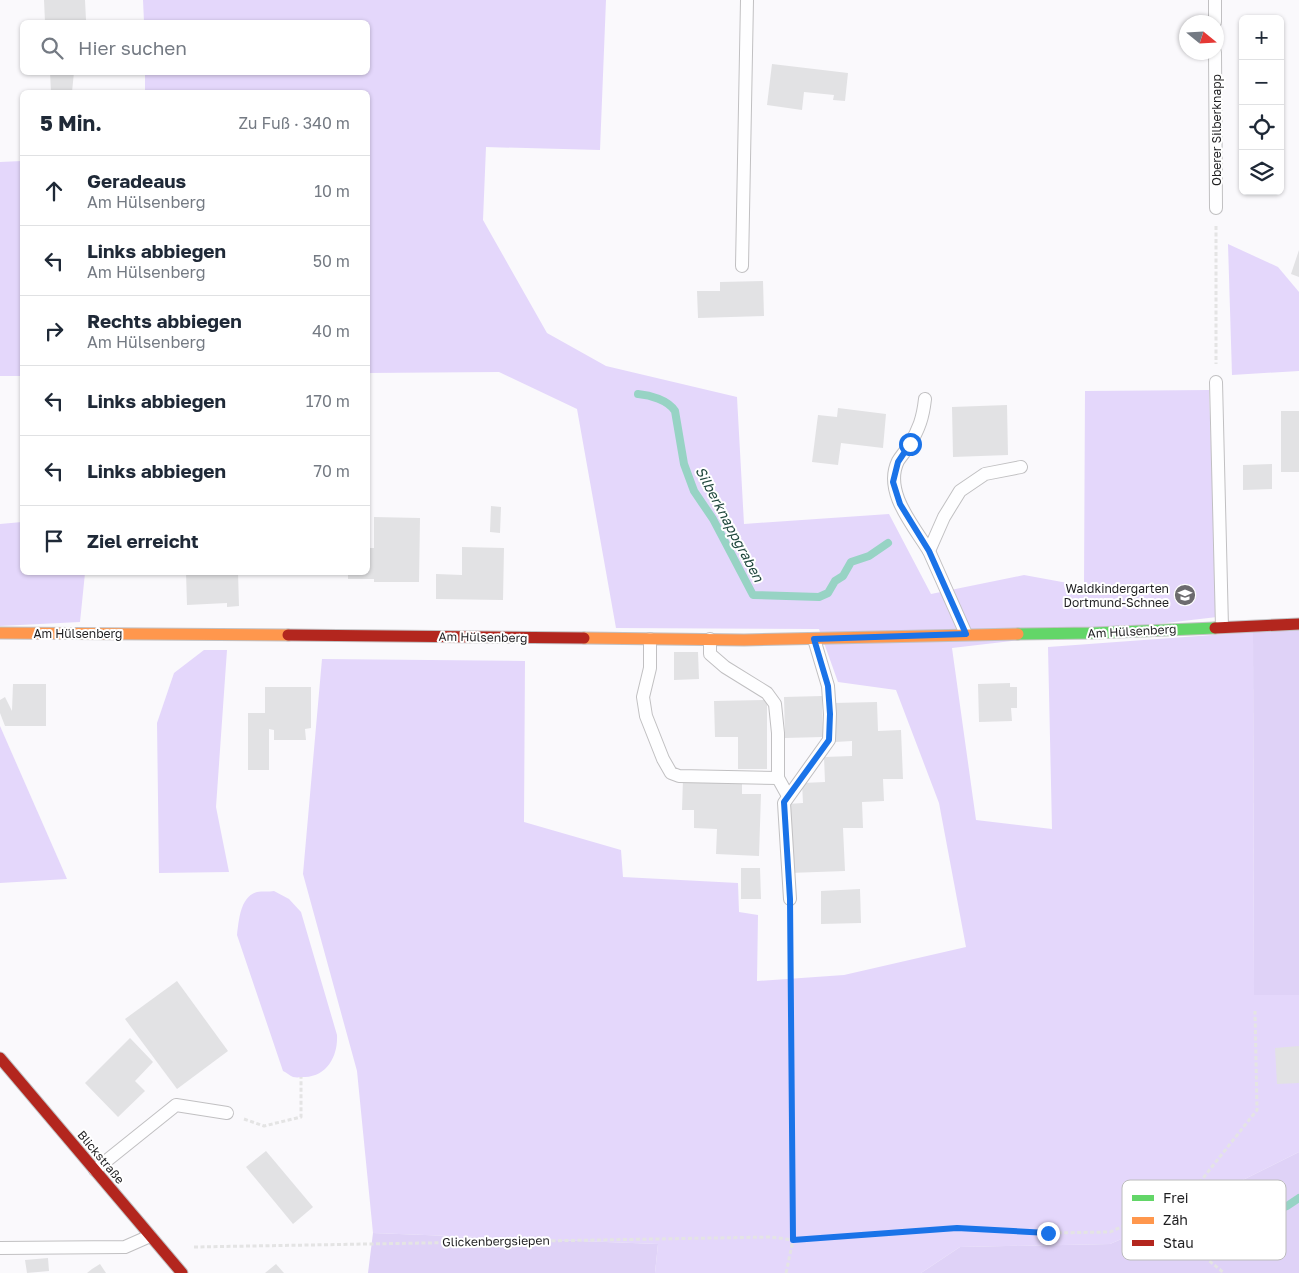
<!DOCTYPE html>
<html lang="de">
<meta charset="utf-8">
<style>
body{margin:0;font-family:"Golos Text",sans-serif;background:#f2f2f3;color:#1f2937}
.controls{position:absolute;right:15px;top:15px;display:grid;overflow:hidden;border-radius:8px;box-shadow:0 1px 4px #0004}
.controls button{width:45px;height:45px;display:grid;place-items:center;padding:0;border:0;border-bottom:1px solid #e0e1e3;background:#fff;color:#1f2937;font:25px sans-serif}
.compass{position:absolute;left:1179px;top:15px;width:45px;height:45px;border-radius:50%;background:#fff;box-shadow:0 1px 4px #0004;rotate:108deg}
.stop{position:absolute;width:15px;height:15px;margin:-11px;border:4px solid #1a73e8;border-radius:50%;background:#fff}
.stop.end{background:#1a73e8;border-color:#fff;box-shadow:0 1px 5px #0008}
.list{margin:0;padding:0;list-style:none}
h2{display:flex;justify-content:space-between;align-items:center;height:65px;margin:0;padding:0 20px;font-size:21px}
h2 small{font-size:16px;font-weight:400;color:#747a83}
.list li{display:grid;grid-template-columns:32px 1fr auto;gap:15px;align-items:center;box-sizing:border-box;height:70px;padding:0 20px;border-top:1px solid #e0e1e3}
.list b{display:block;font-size:19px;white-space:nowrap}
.list p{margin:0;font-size:16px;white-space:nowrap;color:#747a83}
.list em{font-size:16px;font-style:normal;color:#747a83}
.icon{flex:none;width:28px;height:28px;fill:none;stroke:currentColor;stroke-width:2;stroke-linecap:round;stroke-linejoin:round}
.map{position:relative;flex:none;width:1299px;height:1273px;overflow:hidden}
.search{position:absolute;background:#fff;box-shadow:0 1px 4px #0004;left:20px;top:20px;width:350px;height:55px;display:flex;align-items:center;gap:12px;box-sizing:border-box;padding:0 18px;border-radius:8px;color:#747a83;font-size:19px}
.panel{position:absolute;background:#fff;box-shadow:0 1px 4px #0004;left:20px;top:90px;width:350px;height:485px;border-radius:8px}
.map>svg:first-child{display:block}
.green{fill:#e4d7fb}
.forest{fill:#dfd2f7}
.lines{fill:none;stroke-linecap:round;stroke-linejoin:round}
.stream{stroke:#97d3c4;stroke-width:8}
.building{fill:#e2e2e4}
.lane-casing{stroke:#c1c0c2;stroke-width:14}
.fast-casing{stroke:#c1c0c2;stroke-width:13}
.slow-casing{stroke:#c1c0c2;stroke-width:13}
.jam-casing{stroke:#c1c0c2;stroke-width:13}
.path{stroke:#e4e4e4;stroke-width:3;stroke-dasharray:4 2.5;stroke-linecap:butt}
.lane{stroke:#fefeff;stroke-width:12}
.fast{stroke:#63d668;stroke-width:11}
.slow{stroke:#ff974d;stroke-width:11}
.jam{stroke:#b3261e;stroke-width:11}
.route{stroke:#1a73e8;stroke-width:6}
.labels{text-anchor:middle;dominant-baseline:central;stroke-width:4;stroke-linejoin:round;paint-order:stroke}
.street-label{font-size:12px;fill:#1f1f21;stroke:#fff}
.poi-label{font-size:12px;fill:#1f1f21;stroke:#fff;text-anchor:end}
.water-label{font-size:14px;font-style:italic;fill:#21483e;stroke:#fff}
.key{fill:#fff;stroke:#bcbcbc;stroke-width:1}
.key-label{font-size:14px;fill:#1f1f21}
</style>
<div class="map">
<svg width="1299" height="1273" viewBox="0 0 1299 1273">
<rect width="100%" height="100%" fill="#faf9fc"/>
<g class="green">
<polygon points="143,0 606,0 600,150 486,147 483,220 547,333 606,366 737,397 744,524 889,514 931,594 1024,575 1084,586 1085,391 1209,390 1217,617 952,648 976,820 1052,829 1048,647 1253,632 1254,995 1299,995 1299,1152 1142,1230 1110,1244 960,1247 921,1273 655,1273 658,1244 373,1233 357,1071 303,874 322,659 525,661 524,822 621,850 623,877 738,883 739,912 758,915 757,981 844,975 966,947 939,803 896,690 838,682 819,629 616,628 577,409 499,372 368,373 368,92 145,92 145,73 368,72 368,22 144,22"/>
<polygon points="22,161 22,376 0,376 0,162"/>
<polygon points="1228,244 1278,267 1299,292 1299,371 1232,375"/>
<polygon points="22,522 22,572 85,573 80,622 0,626 0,524"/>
<polygon points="204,650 227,650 216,807 229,872 159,873 157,723 174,673"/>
<polygon points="0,726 67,879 0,883"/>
<path d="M274,891l15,8 12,13 36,123c1,20 -9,41 -32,42 -3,0 -8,1 -12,0 -3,-1 -7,-5 -10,-6l-46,-136c2,-15 3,-38 20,-43 5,-1 12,0 17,-1z"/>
</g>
<g class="forest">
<polygon points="1299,630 1299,995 1254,995 1253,632"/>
<polygon points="1299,1152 1299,1273 921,1273 960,1247 1110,1244 1142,1230"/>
<polygon points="373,1233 658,1244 655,1273 368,1273"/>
</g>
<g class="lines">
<g class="stream">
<path d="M638,394c12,1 30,6 37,17l9,53 10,27 19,28 40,76 66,2 9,-4 7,-12 8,-5 8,-14 18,-6 19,-13"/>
<polyline points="1232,1233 1265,1214 1287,1206 1299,1198"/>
</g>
</g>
<g class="building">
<polygon points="44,0 85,0 86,20 84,20 84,22 45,22"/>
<polygon points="772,64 848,73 845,101 833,100 834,95 804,92 802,110 767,105"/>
<polygon points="50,72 74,72 72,92 51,92"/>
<polygon points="1299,250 1299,277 1291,274"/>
<polygon points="763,281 764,316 698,318 697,291 720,291 720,282"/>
<polygon points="1007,405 1008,455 953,457 952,407"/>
<polygon points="838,408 886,414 883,448 841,443 838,465 812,462 818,415 837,417"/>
<rect x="1281" y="411" width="18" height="61"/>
<polygon points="1272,464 1272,489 1243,490 1243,465"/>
<polygon points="491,506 501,507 500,533 490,532"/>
<polygon points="374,517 420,518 419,582 374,582 374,579 348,579 348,572 368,572 368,548 374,548"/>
<polygon points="462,547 504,548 503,600 436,599 436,574 462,575"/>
<polygon points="186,572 238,572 239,606 227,607 227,603 187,605"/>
<polygon points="674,652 698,652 699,679 674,680"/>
<polygon points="1010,683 1010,687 1017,687 1017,708 1011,708 1012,721 979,722 978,684"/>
<polygon points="13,684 46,684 46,726 5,726 0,713 0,700 5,697 12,711"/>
<polygon points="265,687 311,687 311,728 305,729 306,740 274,740 274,730 269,729 269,770 248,770 248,713 265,713"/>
<polygon points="822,696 823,737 785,738 784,697"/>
<polygon points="767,700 767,769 738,769 738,737 715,737 714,701"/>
<polygon points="877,702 878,731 901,730 903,779 883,779 884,801 862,802 863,828 843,828 845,871 789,873 787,804 803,803 802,783 825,782 824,757 852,756 852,741 835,742 833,703"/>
<polygon points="683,779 742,781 742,794 761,794 759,856 716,854 717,829 694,828 694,810 682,810"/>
<polygon points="741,868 760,868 761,899 741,899"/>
<polygon points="860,889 861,923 821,924 821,891"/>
<polygon points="177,981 228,1051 177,1089 125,1019"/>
<polygon points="130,1038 153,1062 135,1081 145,1091 118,1117 85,1083"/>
<polygon points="1299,1046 1299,1083 1277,1084 1275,1048"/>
<polygon points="266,1151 313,1207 293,1224 246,1167"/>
<polygon points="48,1258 49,1271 27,1273 25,1260"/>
<polygon points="100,1264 106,1273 87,1273 92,1269"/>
<polygon points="276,1264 284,1273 265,1273"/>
</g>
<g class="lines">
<g class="lane-casing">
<g id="lane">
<polyline points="1215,0 1215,22"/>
<polyline points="1215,52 1216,208"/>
<polyline points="742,266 747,0"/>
<polyline points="1216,382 1222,627"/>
<path d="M925,399c-2,18 -6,31 -16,46 -3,6 -8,11 -11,16 -15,31 16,65 31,90"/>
<polyline points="966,634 929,551 944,517 960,491 985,474 1021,467"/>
<polyline points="650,639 650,668 643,697 646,716 663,759 671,773 679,776 778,778"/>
<polyline points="710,639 710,654 725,667 767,693 775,704 778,733 778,778 788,796"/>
<polyline points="790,899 784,803 829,740 830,714 828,686 814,639"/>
<polyline points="95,1170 176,1105 227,1113"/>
<polyline points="0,1248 125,1247 150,1236"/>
</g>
</g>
<g class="fast-casing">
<polyline id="fast" points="1018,634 1094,633 1215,628"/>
</g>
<g class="slow-casing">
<g id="slow">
<polyline points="0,633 288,635"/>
<polyline points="584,638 744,640 1018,634"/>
</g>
</g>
<g class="jam-casing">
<g id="jam">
<polyline points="1215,628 1299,624"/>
<polyline points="288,635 584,638"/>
<polyline points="0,1058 182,1273"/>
</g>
</g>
<g class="path">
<polyline points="1216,226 1216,364"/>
<polyline points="244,1119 264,1126 301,1117 301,1077"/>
<polyline points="1201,1181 1198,1212 1189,1244 1224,1273"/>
<polyline points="194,1247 771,1237 793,1240 957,1228 1049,1233 1110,1232 1188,1197 1257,1110 1255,1011"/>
<polyline points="786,1273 793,1240 790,917"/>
</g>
<use href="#lane" class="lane"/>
<use href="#fast" class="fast"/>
<use href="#slow" class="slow"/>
<use href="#jam" class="jam"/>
</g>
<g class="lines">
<polyline class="route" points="910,444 898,462 893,482 900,504 929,551 966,634 814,639 828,686 830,714 829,740 784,802 790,899 793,1240 957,1228 1048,1233"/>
</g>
<defs>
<g id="school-disc" transform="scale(1.125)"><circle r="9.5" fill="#6c6b6e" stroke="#fff"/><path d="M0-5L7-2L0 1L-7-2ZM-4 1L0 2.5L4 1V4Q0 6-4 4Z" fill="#fff"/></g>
</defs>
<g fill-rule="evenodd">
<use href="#school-disc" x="1185" y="595"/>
</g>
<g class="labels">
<g class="street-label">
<text transform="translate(1216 130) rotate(-90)">Oberer Silberknapp</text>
<text transform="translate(1132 631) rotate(-3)">Am Hülsenberg</text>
<text x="78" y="633">Am Hülsenberg</text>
<text transform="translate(483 637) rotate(1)">Am Hülsenberg</text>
<text transform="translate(101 1157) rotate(50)">Blickstraße</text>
<text transform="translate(496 1241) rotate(-1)">Glickenbergsiepen</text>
</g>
<g class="poi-label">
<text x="1169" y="588">Waldkindergarten<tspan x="1169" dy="14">Dortmund-Schnee</tspan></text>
</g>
<g class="water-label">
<text transform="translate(730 524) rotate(62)">Silberknappgraben</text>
</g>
</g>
<rect x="1122" y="1180" width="164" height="80" rx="8" class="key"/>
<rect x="1132" y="1195" width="22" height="6" fill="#63d668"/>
<rect x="1132" y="1217" width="22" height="7" fill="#ff974d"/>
<rect x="1132" y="1240" width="22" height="6" fill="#b3261e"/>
<g class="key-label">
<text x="1163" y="1203">Frei</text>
<text x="1163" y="1225">Zäh</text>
<text x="1163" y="1248">Stau</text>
</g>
</svg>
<div class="controls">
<button>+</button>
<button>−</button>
<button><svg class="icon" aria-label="locate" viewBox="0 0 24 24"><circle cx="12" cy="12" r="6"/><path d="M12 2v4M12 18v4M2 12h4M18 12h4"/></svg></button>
<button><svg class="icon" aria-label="layers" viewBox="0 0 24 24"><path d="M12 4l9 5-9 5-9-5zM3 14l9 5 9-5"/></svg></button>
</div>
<svg class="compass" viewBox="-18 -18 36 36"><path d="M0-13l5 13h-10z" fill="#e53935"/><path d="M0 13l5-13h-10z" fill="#747a83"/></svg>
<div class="stop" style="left:910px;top:444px"></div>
<div class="stop end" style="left:1048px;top:1233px"></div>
<div class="search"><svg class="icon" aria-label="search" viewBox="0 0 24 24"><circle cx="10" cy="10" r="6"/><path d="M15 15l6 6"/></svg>Hier suchen</div>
<section class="panel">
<h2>5 Min.<small>Zu Fuß · 340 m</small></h2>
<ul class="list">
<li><svg class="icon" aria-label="ahead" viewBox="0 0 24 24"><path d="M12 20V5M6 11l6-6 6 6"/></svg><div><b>Geradeaus</b><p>Am Hülsenberg</p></div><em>10 m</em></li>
<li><svg class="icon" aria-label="left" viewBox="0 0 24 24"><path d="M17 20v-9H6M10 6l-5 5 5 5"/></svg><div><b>Links abbiegen</b><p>Am Hülsenberg</p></div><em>50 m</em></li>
<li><svg class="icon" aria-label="right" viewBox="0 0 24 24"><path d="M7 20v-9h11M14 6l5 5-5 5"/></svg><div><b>Rechts abbiegen</b><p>Am Hülsenberg</p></div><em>40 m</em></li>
<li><svg class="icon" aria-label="left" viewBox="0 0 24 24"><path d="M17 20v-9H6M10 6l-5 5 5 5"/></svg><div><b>Links abbiegen</b></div><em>170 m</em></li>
<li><svg class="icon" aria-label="left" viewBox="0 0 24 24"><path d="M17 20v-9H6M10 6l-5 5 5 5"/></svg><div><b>Links abbiegen</b></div><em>70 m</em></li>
<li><svg class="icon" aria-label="arrive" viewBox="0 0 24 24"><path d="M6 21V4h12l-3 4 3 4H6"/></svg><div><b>Ziel erreicht</b></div></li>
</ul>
</section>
</div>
